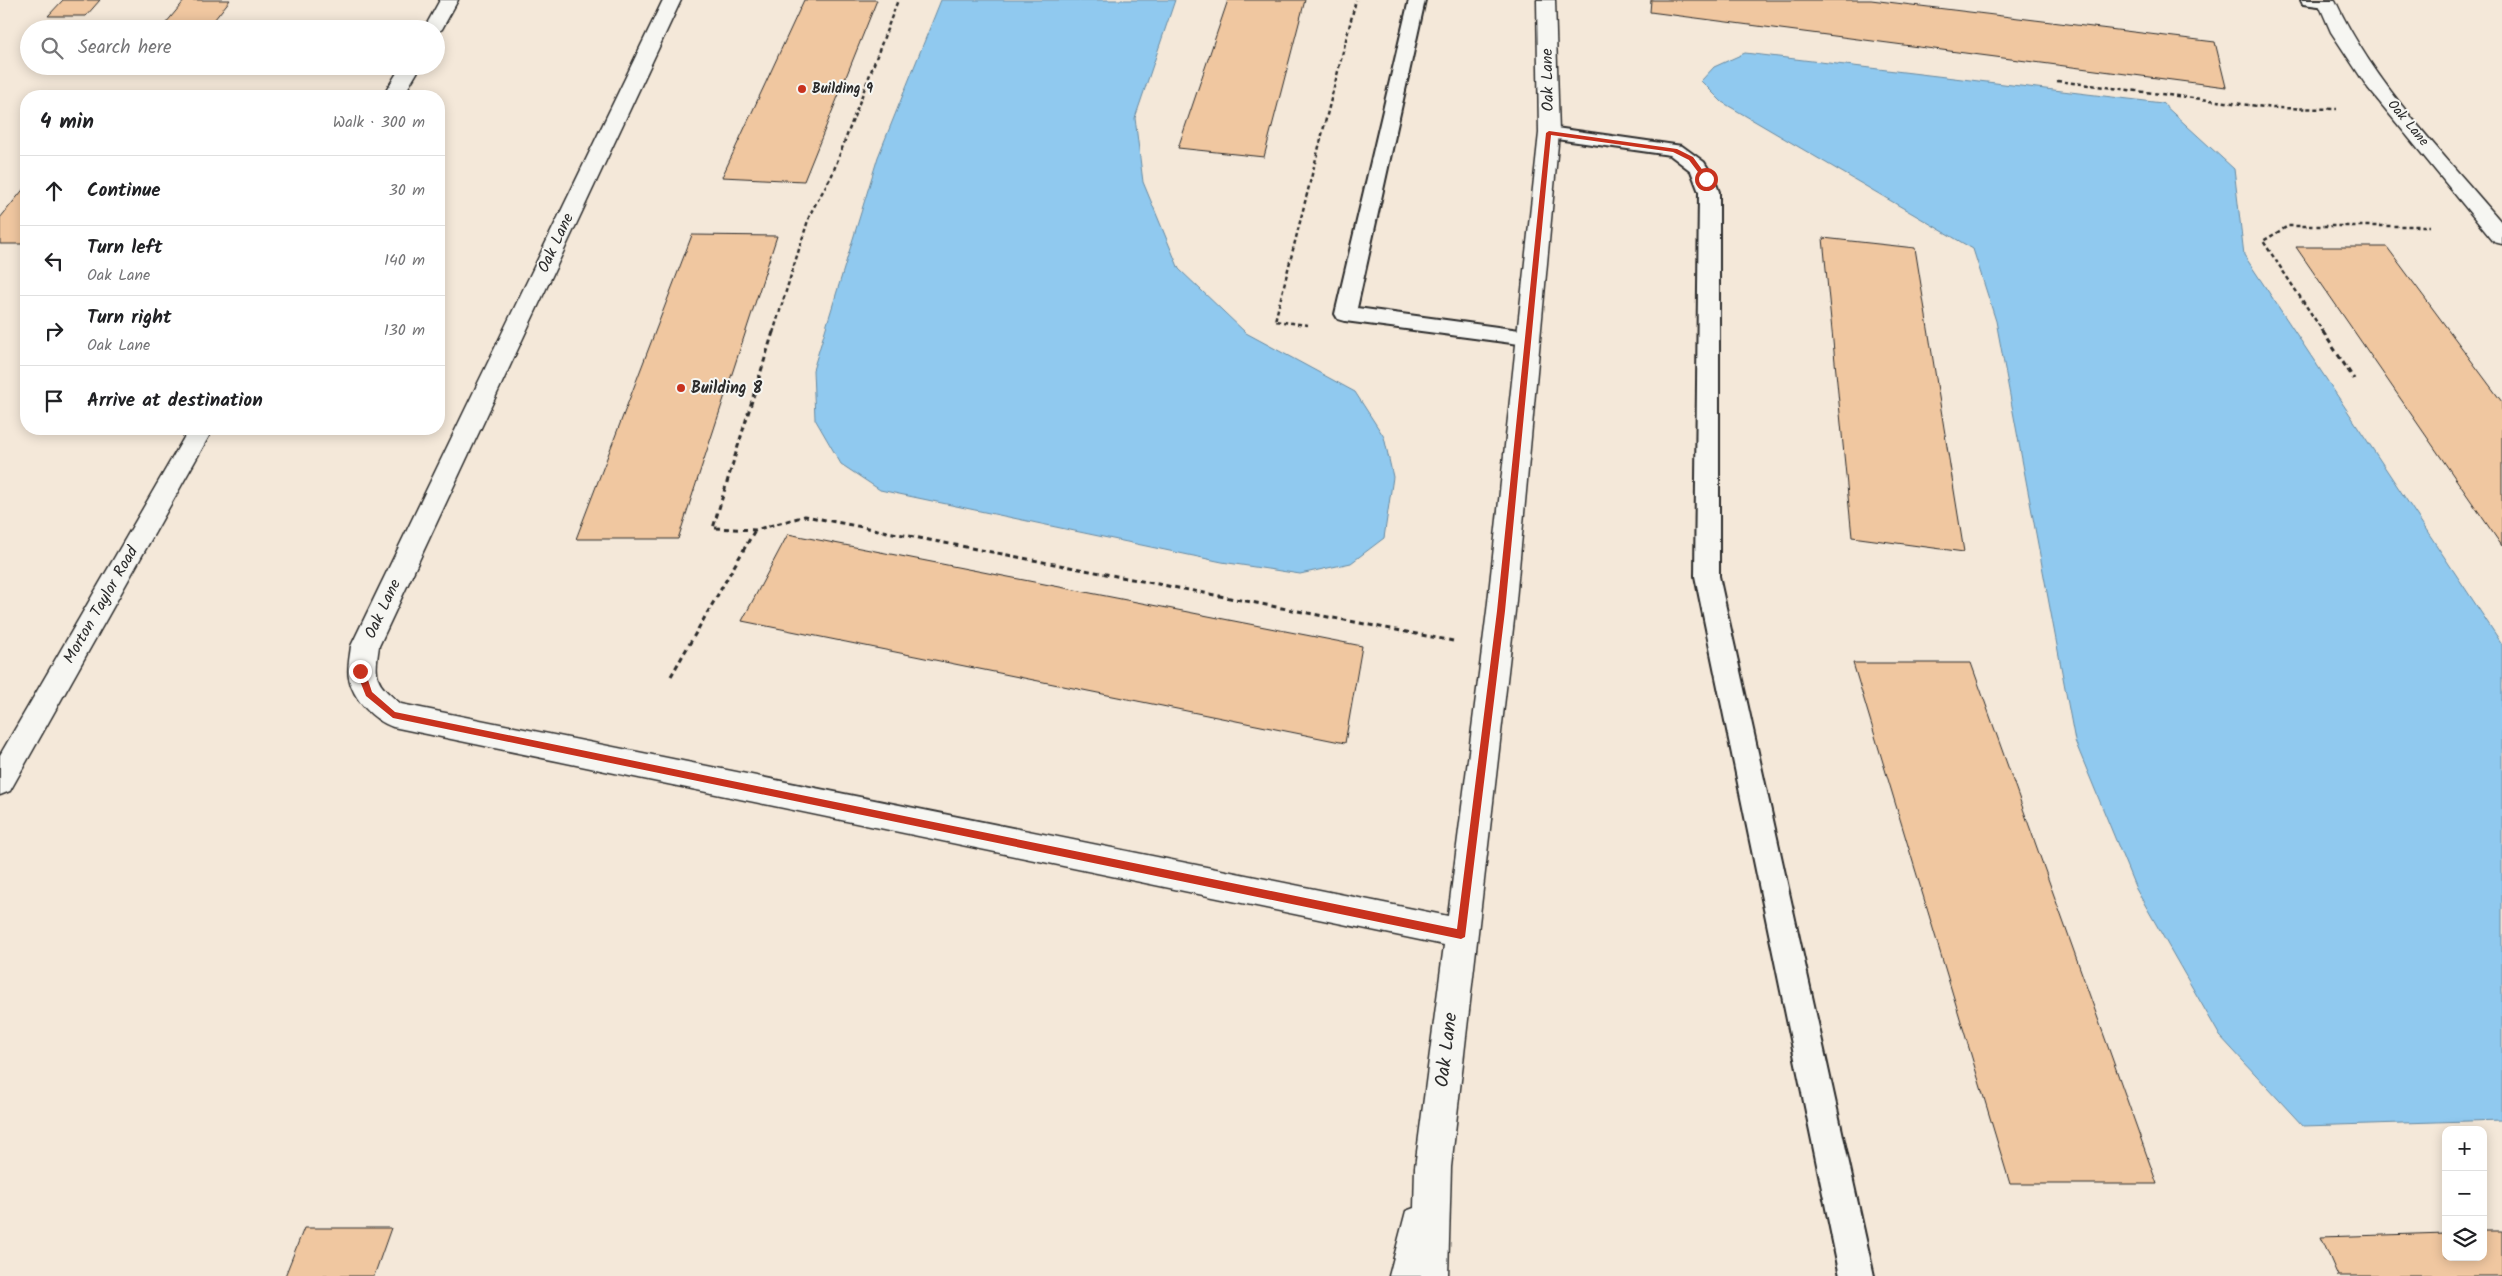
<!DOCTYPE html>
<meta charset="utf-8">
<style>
body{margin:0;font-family:Kalam,sans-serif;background:#f6f6f6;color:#202124}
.controls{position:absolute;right:15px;bottom:15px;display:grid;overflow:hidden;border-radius:10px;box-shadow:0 2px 12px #0003}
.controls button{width:45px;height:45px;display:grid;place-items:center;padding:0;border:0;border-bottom:1px solid #e0e0e0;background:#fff;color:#202124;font:25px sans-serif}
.stop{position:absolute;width:15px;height:15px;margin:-11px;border:4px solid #c8321e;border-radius:50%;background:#fff}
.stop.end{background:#c8321e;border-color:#fff;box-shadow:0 1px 5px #0008}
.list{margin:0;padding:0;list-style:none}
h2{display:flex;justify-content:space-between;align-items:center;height:65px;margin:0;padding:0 20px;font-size:21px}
h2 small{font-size:16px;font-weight:400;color:#757577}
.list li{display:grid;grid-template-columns:32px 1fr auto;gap:15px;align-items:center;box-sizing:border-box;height:70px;padding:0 20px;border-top:1px solid #e0e0e0}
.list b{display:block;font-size:19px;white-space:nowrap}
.list p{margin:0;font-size:16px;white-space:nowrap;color:#757577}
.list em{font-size:16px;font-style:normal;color:#757577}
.icon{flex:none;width:28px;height:28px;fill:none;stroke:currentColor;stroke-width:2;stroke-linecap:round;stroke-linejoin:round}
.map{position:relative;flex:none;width:2502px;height:1276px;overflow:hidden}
.search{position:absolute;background:#fff;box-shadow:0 2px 12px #0003;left:20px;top:20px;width:425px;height:55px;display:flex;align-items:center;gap:12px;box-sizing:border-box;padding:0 18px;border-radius:28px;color:#757577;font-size:19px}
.panel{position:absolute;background:#fff;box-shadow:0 2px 12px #0003;left:20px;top:90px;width:425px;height:345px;border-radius:20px}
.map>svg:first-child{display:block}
.water{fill:#90c9ef;stroke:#688aa1}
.building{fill:#f0c7a0;stroke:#2b2b2b}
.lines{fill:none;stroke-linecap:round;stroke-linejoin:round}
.lane-casing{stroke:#2b2b2b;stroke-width:4}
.street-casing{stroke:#2b2b2b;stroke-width:3}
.path-far1{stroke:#2b2b2b;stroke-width:2.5;stroke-dasharray:4 3;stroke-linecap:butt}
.path{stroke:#2b2b2b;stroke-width:3;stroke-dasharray:5 4;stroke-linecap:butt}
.lane{fill:#f6f6f2;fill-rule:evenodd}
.street{fill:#f6f6f2;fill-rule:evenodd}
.route{fill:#c8321e}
.poi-dot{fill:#c8321e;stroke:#f6f6f2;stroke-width:2}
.labels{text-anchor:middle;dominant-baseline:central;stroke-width:4;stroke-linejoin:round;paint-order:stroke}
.far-poi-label{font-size:14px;font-weight:bold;fill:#2b2b2b;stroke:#f6f6f2;text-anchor:start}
.far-street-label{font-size:14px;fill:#2b2b2b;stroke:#f6f6f2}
.street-label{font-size:16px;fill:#2b2b2b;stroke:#f6f6f2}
.poi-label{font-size:16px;font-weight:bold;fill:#2b2b2b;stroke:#f6f6f2;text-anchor:start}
.near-street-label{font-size:19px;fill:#2b2b2b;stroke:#f6f6f2}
</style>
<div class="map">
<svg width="2502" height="1276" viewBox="0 0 2502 1276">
<rect width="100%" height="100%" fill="#f4e8d9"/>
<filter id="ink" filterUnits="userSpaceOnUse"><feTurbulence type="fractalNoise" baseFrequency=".02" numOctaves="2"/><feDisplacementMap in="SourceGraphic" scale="10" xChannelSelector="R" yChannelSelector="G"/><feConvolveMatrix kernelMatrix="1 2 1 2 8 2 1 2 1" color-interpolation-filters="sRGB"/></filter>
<g filter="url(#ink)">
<g class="water">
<polygon points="941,0 1175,0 1135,118 1143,182 1179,269 1246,333 1355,392 1384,437 1393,477 1384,538 1351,563 1300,574 1222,562 880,490 841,464 815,419 813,370 878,157"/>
<polygon points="1745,53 2162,103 2234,169 2244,255 2502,644 2502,1120 2303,1126 2220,1036 2136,889 2075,741 1996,321 1973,249 1722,102 1701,81 1714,67"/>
</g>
<g class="building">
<polygon points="63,0 100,0 86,16 48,16"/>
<polygon points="185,0 230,0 207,29 161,29"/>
<polygon points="804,0 877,0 804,181 722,177"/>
<polygon points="1228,0 1305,0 1264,157 1178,148"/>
<polygon points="1651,0 1871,0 2215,42 2226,87 1650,12"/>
<polygon points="26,186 26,244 0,244 0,218"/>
<polygon points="692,235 777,236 678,539 576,539"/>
<polygon points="1823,238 1915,248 1964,552 1852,537"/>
<polygon points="2296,247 2387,247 2502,402 2502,546"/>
<polygon points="788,534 1362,646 1345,743 742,621"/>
<polygon points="1853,663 1971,663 2157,1184 2010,1184"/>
<polygon points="304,1228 391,1228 374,1276 285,1276"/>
<polygon points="2483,1231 2502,1231 2502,1276 2338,1276 2321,1237 2446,1233 2446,1257 2483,1257"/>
</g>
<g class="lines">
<g class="lane-casing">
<g id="lane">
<polygon points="1409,0 1425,0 1357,308 1527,331 1534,333 1538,338 1534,343 1527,345 1345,321 1338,319 1335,314"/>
<polygon points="2301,0 2333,0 2334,2 2332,6 2326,7 2303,4"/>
<polygon points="1549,127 1682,146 1704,162 1714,178 1719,192 1719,576 1874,1276 1840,1276 1695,576 1699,192 1691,171 1670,155 1542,137 1540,133 1542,129"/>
</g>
</g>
<g class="street-casing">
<g id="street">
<polygon points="440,0 458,0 442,29 436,34 436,29 424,29"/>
<path d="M663,0h18l-302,646c-5,33 -4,37 22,58l1047,212 39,-305 52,-478 -2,-133h18l4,133 -44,478 -64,556 -3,109h-59l17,-65 8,-3 1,-41 29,-222 -1051,-218c-20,-7 -40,-28 -44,-49 -2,-10 1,-22 2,-32z"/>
<path d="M2317,0h18c37,82 109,154 167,223v21l-8,-2 -126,-154 -37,-56z"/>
<polygon points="401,66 421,66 403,96 383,96"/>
<polygon points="189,429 213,429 10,791 0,795 0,755"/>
</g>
</g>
<g class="path-far1">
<polyline points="2057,81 2273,108 2337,109"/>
<polyline points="1308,325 1275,321 1356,0"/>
<polyline points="773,333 810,214 832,175 898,0"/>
<polyline points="2324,333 2263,241 2288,226 2430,226"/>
</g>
<g class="path">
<polyline points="773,332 713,528 755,530 805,516 1453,641"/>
<polyline points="2323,332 2354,379"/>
<polyline points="671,676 755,530"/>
</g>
<use href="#lane" class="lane"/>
<use href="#street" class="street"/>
</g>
</g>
<polygon class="route" points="1549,131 1677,149 1693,157 1709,179 1704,180 1689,160 1673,152 1551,135 1505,611 1465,937 1461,939 393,718 366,696 356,671 360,667 365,671 372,692 395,712 1457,929 1497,611 1546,133"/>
<g class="poi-dot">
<circle cx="802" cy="89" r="5"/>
<circle cx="681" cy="388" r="5"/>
</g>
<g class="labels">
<g class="far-poi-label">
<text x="812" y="89">Building 9</text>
</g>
<g class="far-street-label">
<text transform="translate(2408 123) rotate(50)">Oak Lane</text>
</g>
<g class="street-label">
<text transform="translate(1548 80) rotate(-91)">Oak Lane</text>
<text transform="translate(556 243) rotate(-65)">Oak Lane</text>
<text transform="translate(101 605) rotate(-60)">Morton Taylor Road</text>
<text transform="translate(383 609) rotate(-65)">Oak Lane</text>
</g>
<g class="poi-label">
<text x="691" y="388">Building 8</text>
</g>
<g class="near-street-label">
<text transform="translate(1447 1050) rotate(-83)">Oak Lane</text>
</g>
</g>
</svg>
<div class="controls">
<button>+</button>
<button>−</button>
<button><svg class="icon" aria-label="layers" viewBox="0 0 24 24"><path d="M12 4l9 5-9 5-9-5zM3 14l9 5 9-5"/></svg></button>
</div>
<div class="stop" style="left:1706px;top:179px"></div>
<div class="stop end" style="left:360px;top:671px"></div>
<div class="search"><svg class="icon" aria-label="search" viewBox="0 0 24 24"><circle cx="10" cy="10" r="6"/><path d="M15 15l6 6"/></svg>Search here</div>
<section class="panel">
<h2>4 min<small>Walk · 300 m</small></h2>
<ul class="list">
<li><svg class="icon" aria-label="ahead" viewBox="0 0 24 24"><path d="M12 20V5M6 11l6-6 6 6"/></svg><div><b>Continue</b></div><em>30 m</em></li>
<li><svg class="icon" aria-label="left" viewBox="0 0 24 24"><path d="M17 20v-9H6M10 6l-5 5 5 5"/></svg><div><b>Turn left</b><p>Oak Lane</p></div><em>140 m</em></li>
<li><svg class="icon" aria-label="right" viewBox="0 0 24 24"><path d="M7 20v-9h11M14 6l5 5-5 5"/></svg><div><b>Turn right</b><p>Oak Lane</p></div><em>130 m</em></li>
<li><svg class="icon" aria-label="arrive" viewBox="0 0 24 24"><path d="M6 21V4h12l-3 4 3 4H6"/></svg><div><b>Arrive at destination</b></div></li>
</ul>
</section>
</div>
